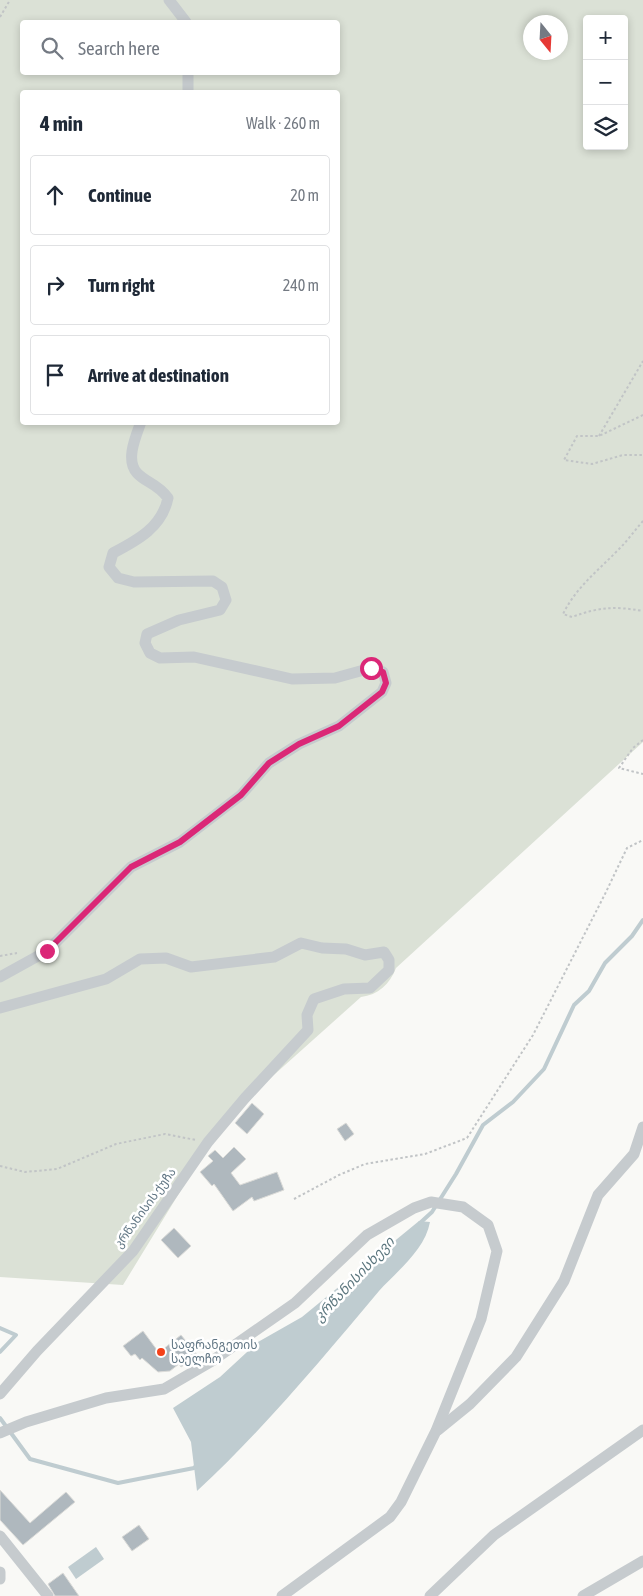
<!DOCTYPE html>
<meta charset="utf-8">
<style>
body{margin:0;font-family:"Asap Condensed","Noto Sans Georgian",sans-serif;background:#f6f6f7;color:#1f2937}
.controls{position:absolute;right:15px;top:15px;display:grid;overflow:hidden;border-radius:5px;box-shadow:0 2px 8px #0003}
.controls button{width:45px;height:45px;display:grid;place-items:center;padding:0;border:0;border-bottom:1px solid #e0e1e3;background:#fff;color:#1f2937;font:25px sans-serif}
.compass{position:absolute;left:523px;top:15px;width:45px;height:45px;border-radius:50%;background:#fff;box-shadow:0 2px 8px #0003;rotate:162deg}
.stop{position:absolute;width:15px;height:15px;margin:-11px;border:4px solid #db2777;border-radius:50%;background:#fff}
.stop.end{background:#db2777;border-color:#fff;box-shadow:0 1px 5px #0008}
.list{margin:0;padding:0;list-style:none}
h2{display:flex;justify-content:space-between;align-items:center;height:65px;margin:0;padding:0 20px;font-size:21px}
h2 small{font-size:16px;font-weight:400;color:#747a83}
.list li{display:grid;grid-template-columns:32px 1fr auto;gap:15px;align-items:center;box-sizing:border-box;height:80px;margin:0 10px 10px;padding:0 10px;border:1px solid #e0e1e3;border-radius:5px}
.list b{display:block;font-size:19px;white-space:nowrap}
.list em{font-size:16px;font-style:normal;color:#747a83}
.icon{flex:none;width:28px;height:28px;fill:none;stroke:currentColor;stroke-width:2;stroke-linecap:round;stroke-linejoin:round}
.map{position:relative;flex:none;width:643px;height:1596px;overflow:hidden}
.search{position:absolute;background:#fff;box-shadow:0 2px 8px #0003;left:20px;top:20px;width:320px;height:55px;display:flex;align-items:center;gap:12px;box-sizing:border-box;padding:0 18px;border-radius:5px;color:#747a83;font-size:19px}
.panel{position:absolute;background:#fff;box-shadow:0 2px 8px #0003;left:20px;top:90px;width:320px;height:335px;border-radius:5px}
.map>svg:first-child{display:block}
.green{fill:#dbe1d6;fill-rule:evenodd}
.water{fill:#bfccd0}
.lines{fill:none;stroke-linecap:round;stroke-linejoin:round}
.stream{stroke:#bfccd0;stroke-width:4}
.building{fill:#afb8be;stroke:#dbdbd8}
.path{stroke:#c1c4c6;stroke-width:2;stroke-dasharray:2.5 2.5;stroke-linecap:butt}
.minor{stroke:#c6cbce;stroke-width:11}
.route{stroke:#db2777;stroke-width:6}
.poi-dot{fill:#f5421a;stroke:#fff;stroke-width:2}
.labels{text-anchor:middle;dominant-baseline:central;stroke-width:5;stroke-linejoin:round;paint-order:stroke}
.street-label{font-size:12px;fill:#617684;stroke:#fff}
.poi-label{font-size:12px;fill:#617684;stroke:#fff;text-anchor:start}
.water-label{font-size:14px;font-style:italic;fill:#5b767e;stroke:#fff}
</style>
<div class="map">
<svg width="643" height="1596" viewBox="0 0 643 1596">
<rect width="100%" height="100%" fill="#f9f9f6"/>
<path class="green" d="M0,0h643v742l-247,226c-6,16 -18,27 -35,29l-105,94 -56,68 -77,126 -123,-8zM587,19h37v127h-37zM22,22h316v50h-316zM530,22h30v30h-30zM22,92h316v330h-316z"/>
<g class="water">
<path d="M419,1221l11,1c-5,28 -33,49 -51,69 -58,69 -116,139 -182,200l-6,-49 -18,-34 47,-31 38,-35 44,-25z"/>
<polygon points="96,1547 104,1559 76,1579 68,1567"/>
</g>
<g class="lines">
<g class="stream">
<polyline points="420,1223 432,1212 456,1174 483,1125 513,1102 544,1069 574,1005 589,991 605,963 632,936 643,920"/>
<polyline points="0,1328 16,1335 0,1352"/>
<polyline points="0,1418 30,1459 118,1483 194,1468 197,1465"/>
</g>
</g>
<g class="building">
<polygon points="252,1103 264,1114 247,1134 235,1123"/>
<polygon points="346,1123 354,1134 345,1141 337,1129"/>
<polygon points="234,1147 246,1159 231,1173 240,1185 277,1172 284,1190 254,1201 252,1197 233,1211 214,1184 212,1186 200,1172 213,1161 208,1156 215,1150 223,1158"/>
<polygon points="174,1228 191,1246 178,1258 161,1240"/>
<polygon points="143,1331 157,1350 160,1347 162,1350 181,1335 198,1356 181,1367 179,1364 170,1371 158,1372 142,1358 140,1360 135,1354 131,1356 123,1346"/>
<polygon points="0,1490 30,1523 66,1492 75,1502 23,1545 0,1520"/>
<polygon points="139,1525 149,1539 132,1551 122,1537"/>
<polygon points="63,1573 79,1596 55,1596 48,1584"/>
</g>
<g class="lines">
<g class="path">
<polyline points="0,17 10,0"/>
<polyline points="643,415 599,436 577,436 564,460 592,464 623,455 643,455"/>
<polyline points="599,436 643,361"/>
<path d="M643,521c-8,9 -15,19 -23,27 -21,22 -43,38 -57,66l9,3c27,-10 42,-11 71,-6"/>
<polyline points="643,740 633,748 619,768 643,774"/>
<polyline points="0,956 17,953"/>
<polyline points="0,1166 25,1172 57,1169 116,1144 165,1134 196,1140"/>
<polyline points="294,1199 339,1175 365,1164 425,1154 467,1138 533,1035 605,894 627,848 643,840"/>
</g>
<g class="minor">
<polyline points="169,0 186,22"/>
<polyline points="188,92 188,72"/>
<path d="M0,977l47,-26 84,-84 49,-25 61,-47 28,-32 30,-19 40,-18 43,-34 4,-9 -3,-11 -12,-4 -36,10 -43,1 -98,-22 -34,1 -10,-5 -5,-10 2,-9 32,-14 41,-10 6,-10 -4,-13 -9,-6 -79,1 -16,-4 -9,-11 4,-14c25,-13 49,-26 55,-55 -11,-15 -22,-15 -31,-25 -12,-13 -1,-37 4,-51"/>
<polyline points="0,1008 106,979 140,959 166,958 191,967 274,957 301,943 322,948 346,949 365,955 384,952 389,960 389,970 370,988 344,989 314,999 307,1015 308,1030 245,1098 208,1142 133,1251 37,1351 0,1394"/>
<polyline points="438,1430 470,1404 516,1357 564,1281 598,1195 634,1154 643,1127"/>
<polyline points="0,1433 26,1422 106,1398 164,1389 212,1361 295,1303 367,1235 414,1208 431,1202 463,1207 488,1225 497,1251 481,1319 436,1431 401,1502 390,1517 282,1596"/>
<polyline points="0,1536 48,1596"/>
<polyline points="0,1572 0,1579"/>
<polyline points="430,1596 494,1535 643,1430"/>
<polyline points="583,1596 643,1561"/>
</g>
</g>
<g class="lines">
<polyline class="route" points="47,951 131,867 180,842 241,795 269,763 299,744 339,726 382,692 386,683 383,672 371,668"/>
</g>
<circle class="poi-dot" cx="161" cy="1352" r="5"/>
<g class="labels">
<g class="street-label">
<text transform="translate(145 1208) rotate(-54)">კრწანისის ქუჩა</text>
</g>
<g class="poi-label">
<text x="171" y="1345">საფრანგეთის<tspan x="171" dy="14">საელჩო</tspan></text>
</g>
<g class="water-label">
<text transform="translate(354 1279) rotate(-47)">კრწანისისხევი</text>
</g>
</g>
</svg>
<div class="controls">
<button>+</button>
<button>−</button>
<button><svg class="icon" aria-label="layers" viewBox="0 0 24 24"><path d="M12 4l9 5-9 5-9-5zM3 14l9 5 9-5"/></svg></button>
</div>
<svg class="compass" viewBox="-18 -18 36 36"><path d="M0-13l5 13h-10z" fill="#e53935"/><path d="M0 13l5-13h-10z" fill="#747a83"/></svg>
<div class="stop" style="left:371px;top:668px"></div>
<div class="stop end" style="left:47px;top:951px"></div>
<div class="search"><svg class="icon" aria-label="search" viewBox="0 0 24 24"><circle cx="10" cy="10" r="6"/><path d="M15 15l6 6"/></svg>Search here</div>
<section class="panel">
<h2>4 min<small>Walk · 260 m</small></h2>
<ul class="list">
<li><svg class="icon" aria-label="ahead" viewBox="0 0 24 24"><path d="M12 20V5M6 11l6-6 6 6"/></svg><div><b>Continue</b></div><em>20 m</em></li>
<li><svg class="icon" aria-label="right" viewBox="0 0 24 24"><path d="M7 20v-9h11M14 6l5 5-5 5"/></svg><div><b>Turn right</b></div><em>240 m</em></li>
<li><svg class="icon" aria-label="arrive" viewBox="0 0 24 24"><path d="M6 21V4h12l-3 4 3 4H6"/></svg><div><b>Arrive at destination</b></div></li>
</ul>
</section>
</div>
